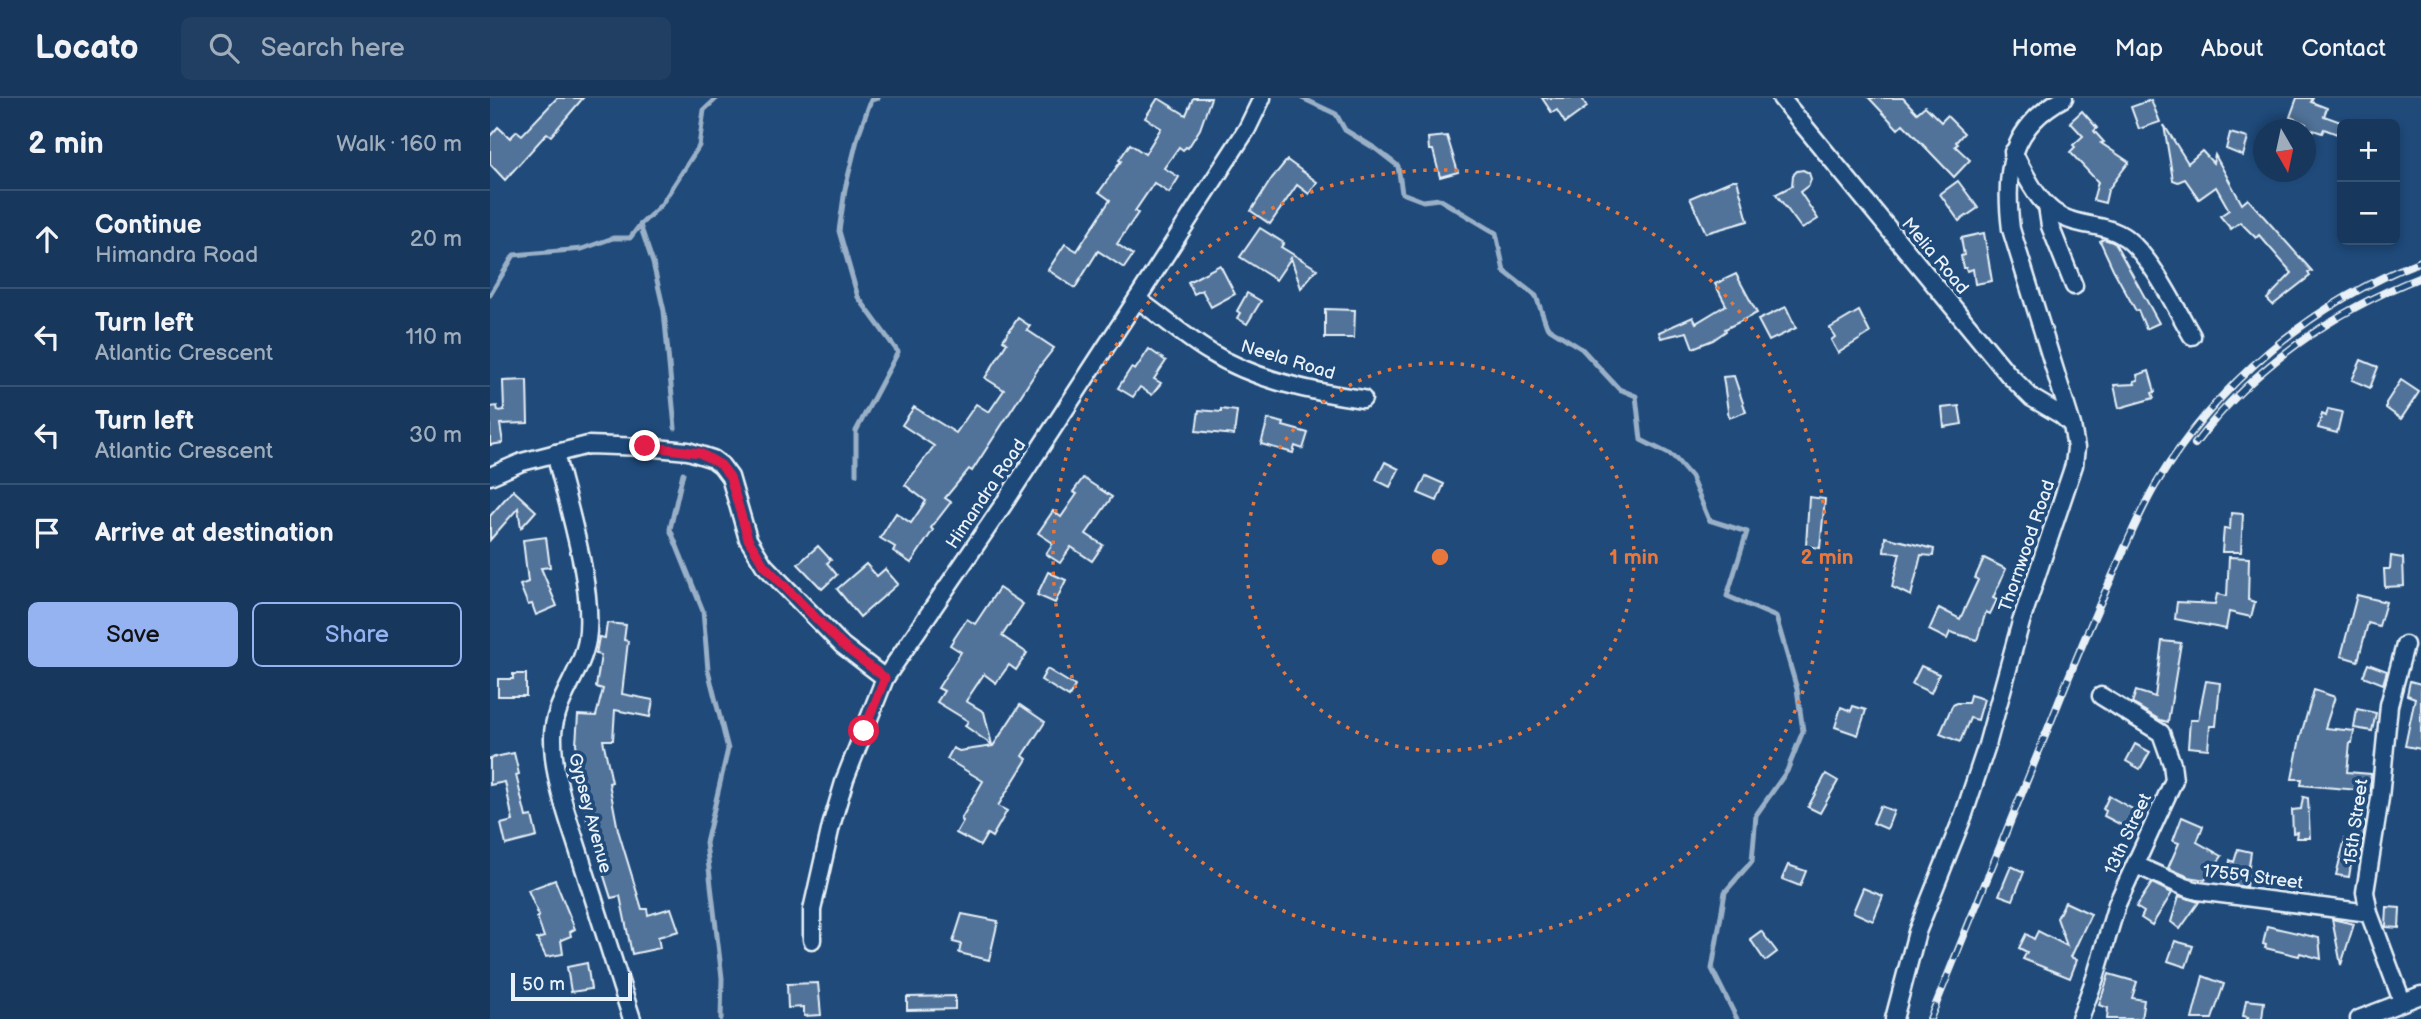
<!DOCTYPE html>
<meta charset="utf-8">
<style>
body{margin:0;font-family:"Balsamiq Sans",sans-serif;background:#203f62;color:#f1f3f6}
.controls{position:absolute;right:21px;top:21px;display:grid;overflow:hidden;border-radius:10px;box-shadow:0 4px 10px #0003}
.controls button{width:63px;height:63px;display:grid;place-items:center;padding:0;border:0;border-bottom:2px solid #365272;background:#17385c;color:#f1f3f6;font:35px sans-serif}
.compass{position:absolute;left:1763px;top:21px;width:63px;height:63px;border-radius:50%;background:#17385c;box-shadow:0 4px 10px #0003;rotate:171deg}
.scale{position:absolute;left:21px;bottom:18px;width:121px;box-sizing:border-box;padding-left:7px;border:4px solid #e8f1f8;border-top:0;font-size:19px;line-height:24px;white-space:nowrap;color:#e8f1f8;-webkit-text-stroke:5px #1f4a7a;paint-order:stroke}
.stop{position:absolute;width:21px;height:21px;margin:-16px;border:5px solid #e11d48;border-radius:50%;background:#fff}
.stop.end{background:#e11d48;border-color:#fff;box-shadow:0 2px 7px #0008}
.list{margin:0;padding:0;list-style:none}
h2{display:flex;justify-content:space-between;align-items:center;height:91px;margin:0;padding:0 28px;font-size:30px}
h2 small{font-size:23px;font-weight:400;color:#9eacbb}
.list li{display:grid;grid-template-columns:46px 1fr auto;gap:21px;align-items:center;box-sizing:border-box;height:98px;padding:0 28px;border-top:2px solid #365272}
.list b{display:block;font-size:26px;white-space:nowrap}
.list p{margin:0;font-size:23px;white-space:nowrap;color:#9eacbb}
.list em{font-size:23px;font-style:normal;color:#9eacbb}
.actions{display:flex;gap:14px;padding:21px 28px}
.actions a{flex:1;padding:16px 0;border:2px solid #95b2f1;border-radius:10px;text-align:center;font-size:24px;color:#95b2f1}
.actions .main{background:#95b2f1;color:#111}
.icon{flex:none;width:38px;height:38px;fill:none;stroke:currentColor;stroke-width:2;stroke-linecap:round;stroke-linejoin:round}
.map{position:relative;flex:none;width:1931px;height:921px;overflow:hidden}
header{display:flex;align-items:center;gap:42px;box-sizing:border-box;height:98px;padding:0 35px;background:#17385c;border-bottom:2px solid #365272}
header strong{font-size:33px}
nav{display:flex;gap:38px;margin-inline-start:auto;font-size:24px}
.search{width:490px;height:63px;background:#203f62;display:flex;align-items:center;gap:18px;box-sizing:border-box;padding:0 24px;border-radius:10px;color:#9eacbb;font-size:26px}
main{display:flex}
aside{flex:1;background:#17385c}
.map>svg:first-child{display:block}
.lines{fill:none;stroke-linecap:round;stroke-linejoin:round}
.stream{stroke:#9ab0c7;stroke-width:5}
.building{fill:#517399;stroke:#e8f1f8;stroke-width:2}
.minor-casing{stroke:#e8f1f8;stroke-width:21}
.minor{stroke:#1f4a7a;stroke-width:16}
.rail-casing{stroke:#e8f1f8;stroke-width:8}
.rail{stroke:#1f4a7a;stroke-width:5;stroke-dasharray:16;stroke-linecap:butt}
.route{stroke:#e11d48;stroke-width:9}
.ring{fill:none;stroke:#e8773b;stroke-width:3.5;stroke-dasharray:3.5 7}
.labels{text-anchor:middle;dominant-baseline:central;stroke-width:7;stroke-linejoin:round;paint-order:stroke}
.street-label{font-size:18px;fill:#e8f1f8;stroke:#1f4a7a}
.centre{fill:#e8773b;stroke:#1f4a7a;stroke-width:3.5}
.ring-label{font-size:21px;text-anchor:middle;font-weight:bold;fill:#e8773b;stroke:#1f4a7a;stroke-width:7;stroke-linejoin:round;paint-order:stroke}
</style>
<header>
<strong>Locato</strong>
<div class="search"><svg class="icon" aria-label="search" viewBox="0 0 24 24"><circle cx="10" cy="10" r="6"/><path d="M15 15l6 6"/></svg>Search here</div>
<nav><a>Home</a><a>Map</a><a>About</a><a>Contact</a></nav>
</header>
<main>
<aside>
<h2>2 min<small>Walk · 160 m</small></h2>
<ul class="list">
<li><svg class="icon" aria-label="ahead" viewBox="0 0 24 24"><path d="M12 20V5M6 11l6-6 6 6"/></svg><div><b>Continue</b><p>Himandra Road</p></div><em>20 m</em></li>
<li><svg class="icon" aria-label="left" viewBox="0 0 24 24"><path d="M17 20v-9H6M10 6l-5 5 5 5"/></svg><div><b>Turn left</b><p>Atlantic Crescent</p></div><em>110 m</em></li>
<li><svg class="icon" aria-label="left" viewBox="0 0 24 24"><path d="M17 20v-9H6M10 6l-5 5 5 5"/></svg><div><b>Turn left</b><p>Atlantic Crescent</p></div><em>30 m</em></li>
<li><svg class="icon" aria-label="arrive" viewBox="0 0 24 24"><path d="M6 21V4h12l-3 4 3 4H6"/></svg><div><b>Arrive at destination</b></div></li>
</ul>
<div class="actions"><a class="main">Save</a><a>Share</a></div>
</aside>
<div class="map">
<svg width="1931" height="921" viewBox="0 0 1931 921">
<rect width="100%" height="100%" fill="#1f4a7a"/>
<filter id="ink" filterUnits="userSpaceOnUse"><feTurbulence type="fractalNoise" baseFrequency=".0143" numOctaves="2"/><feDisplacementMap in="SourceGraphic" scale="14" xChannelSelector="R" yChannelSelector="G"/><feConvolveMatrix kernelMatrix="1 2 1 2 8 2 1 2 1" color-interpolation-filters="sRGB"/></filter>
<g filter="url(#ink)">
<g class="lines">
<g class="stream">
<polyline points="812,0 846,16 855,32 886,51 908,68 912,95 933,103 949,101 1006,135 1014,173 1046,198 1057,229 1092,251 1129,291 1146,298 1151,342 1183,358 1201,379 1219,422 1257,434 1237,498 1286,519 1307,591 1313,633 1297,673 1266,717 1262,763 1235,794 1222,871 1247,921"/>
<polyline points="0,197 24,157 92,151 123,140 140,140 150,127"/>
<polyline points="185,330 174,213 163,165 150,127 171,107 209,48 214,12 227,0"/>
<polyline points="193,375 180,431 213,513 218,572 238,651 216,745 232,880 231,921"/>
<polyline points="366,376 366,333 408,254 368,199 349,133 355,91 368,38 381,2 388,0"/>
</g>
</g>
<g class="building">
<polygon points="67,0 93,0 61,38 57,35 15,82 0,66 0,38 8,29 20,40 27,33 32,37"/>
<polygon points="668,0 696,17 703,0 721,0 710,31 698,50 696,49 693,52 689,49 674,70 689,79 679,95 664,85 645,113 648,115 627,146 643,157 634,170 608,153 585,190 558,172 575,146 587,153 620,102 609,94 631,63 629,62 640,46 655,56 671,30 655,20"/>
<polygon points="1052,0 1092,0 1097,9 1075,25 1067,12 1062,15"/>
<polygon points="1379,0 1413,0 1427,15 1435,8 1451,24 1457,18 1474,35 1466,44 1468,46 1465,48 1480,62 1464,79 1413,26 1408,31"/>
<polygon points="1807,0 1823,0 1821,4 1837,10 1834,18 1851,24 1847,36 1834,31 1832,35 1814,29 1816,26 1800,19"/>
<polygon points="1661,2 1670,24 1649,31 1641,9"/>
<polygon points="1592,13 1607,30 1604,33 1614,44 1611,45 1639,64 1618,92 1615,105 1603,102 1608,84 1580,54 1585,49 1583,47 1593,38 1580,24"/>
<polygon points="1674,27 1698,65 1712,53 1723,65 1725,57 1752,106 1758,101 1822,173 1818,175 1820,178 1783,207 1777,201 1802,175 1769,137 1766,140 1750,124 1741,131 1730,118 1739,112 1726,89 1709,101 1695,81 1688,84 1683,82"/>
<polygon points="1740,35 1758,40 1753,58 1736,51"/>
<polygon points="957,38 968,74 950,79 943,52 939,52 938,40"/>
<polygon points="797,62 827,84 819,96 807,87 780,126 761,113 782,80"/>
<polygon points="1313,72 1319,75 1321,81 1319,87 1310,94 1328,121 1312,131 1286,96 1302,88 1303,77 1307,73"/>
<polygon points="1243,82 1247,82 1258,123 1216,135 1200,100"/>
<polygon points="1468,83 1488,110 1469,123 1450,96"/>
<polygon points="770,130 794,145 791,149 827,171 811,190 801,160 786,182 750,159"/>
<polygon points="1494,135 1502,183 1485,186 1483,171 1477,173 1476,170 1473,170 1471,158 1474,157 1471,140"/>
<polygon points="1614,141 1625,145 1669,225 1656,231 1648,212 1646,213 1623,171 1610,143"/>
<polygon points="730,167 745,196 721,209 712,192 704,196 698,184"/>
<polygon points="1246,176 1267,215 1235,231 1236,233 1223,242 1203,250 1197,234 1171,240 1169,234 1203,219 1206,225 1236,207 1225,186"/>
<polygon points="757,195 771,203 757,226 747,220 750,215 747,213"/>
<polygon points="1296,209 1306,230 1279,243 1268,222"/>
<polygon points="835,211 865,212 864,240 835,240"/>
<polygon points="1369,213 1380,235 1348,255 1341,242 1345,239 1340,230"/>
<polygon points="528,220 540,228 537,232 564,250 550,268 482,373 479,371 455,400 461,404 441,430 443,432 421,465 403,453 405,449 390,440 406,415 421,425 436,403 415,387 444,348 412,327 424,309 466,335 486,306 499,314 514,292 495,280 517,245 513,242"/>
<polygon points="659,251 676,263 664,281 671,285 662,297 650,289 643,299 628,290 641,270 645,272"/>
<polygon points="1871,262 1888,269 1880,290 1862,282"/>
<polygon points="1659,273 1665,294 1662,295 1664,300 1629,310 1624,287 1645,286 1644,283 1648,282 1647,277"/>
<polygon points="1244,278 1256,314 1239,320 1233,279"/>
<polygon points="37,282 38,325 10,326 13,345 0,347 0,309 7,308 8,313 14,312 13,283"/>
<polygon points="1911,282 1929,294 1911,321 1896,310 1896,305"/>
<polygon points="1469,308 1472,326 1454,329 1452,310"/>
<polygon points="731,311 747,313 744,337 706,333 709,312 731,314"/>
<polygon points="1838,311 1852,314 1847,335 1828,330 1832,316 1836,318"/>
<polygon points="778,321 794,325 793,328 818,335 813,351 805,348 803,355 771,346"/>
<polygon points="895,364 909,371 900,389 886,382"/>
<polygon points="936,378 954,386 947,403 928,395"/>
<polygon points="593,380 622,399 596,436 613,447 602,463 581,449 570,465 556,456 563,445 548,435 563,413 571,419 587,396 583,394"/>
<polygon points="23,392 46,413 31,430 28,410 0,442 0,418"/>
<polygon points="1319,399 1335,401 1330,450 1316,448"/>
<polygon points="1741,415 1753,416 1751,454 1732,454 1734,430 1740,431"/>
<polygon points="56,439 60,469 51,470 67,508 46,517 42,506 38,507 30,487 38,484 33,442"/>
<polygon points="1395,439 1444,451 1443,458 1431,457 1421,498 1402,489 1410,455 1394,454"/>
<polygon points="328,448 341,462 337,465 347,477 332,491 308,466"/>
<polygon points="1901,458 1913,460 1914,488 1895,489 1894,471 1900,471"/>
<polygon points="1739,459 1759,460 1758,502 1765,504 1761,519 1739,514 1736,531 1685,521 1687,504 1725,506 1727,496 1737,498"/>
<polygon points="1494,460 1516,471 1503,500 1507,502 1500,516 1496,514 1487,542 1460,534 1457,541 1439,532 1449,510 1470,521 1488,482 1485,480"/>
<polygon points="376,466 387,478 395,471 408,486 370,519 347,491"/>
<polygon points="558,474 576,482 565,505 547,497"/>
<polygon points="509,490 533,506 512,538 537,555 526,572 519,567 506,585 494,576 476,603 494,614 502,647 475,628 478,623 447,604 454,593 448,590 471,554 460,547 477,521 485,526"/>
<polygon points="1867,497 1896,504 1889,528 1878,525 1868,563 1851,558"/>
<polygon points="117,525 136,527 134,542 138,543 132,596 163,602 160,619 125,612 123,642 113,642 122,684 119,685 128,732 152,811 157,811 158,817 181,810 189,833 168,839 170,850 142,856 130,798 121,800 108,759 102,727 98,728 95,711 100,710 86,646 88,617 106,618 113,591 106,589 111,557 106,556 109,539 115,540"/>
<polygon points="1672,543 1691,545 1678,624 1670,622 1642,605 1646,593 1665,599"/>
<polygon points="1878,566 1897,573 1893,586 1873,578"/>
<polygon points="1431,568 1449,576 1441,595 1422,586"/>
<polygon points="557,571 585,588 579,599 551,582"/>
<polygon points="23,576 36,576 36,598 8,598 8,581 23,581"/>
<polygon points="1716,583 1730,585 1726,628 1720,628 1718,651 1698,649 1700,622 1708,622"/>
<polygon points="1920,583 1931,586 1931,651 1915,648 1925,600 1917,597"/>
<polygon points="1824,592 1845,599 1835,630 1864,633 1862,645 1860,645 1857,674 1881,676 1880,693 1811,687 1812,681 1802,681 1810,640"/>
<polygon points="1480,597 1494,601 1488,622 1480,620 1470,644 1450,636 1462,608 1466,605 1478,605"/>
<polygon points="530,607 555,624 533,658 537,661 508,708 517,713 502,739 497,736 490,748 466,735 473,723 471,721 493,683 457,661 463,650 469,653 503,648"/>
<polygon points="1363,608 1376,612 1368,637 1345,629 1351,609 1361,613"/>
<polygon points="1867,611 1886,615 1882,633 1864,630"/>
<polygon points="1645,646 1660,654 1650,671 1636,663"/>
<polygon points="24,655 29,676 26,677 36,719 42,718 47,739 16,747 11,726 23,723 15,684 0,687 0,660"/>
<polygon points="1336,676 1348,683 1330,715 1318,709"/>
<polygon points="1619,698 1646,713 1637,730 1614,718 1616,713 1613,711"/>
<polygon points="1813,699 1818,700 1820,740 1806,740 1807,734 1803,735 1802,712 1811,711"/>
<polygon points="1390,708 1404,713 1397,731 1383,725"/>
<polygon points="1692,719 1713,728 1707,744 1732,758 1715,782 1699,779 1678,770 1689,745 1683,743"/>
<polygon points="1868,721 1876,724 1869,762 1862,760 1859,779 1846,777 1855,741 1862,742"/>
<polygon points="1748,751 1761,754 1756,789 1737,786 1740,762 1744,764"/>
<polygon points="1298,767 1316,773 1310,788 1292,781"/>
<polygon points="1521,768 1534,774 1523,802 1509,797"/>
<polygon points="65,782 85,831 80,834 81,838 71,842 73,856 56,859 47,841 54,839 47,819 49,818 38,792"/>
<polygon points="1662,785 1682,795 1662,827 1651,820 1654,814 1646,809"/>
<polygon points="1373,790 1393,798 1383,823 1363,814"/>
<polygon points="1689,798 1709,804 1690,831 1681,824"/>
<polygon points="1575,804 1601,816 1581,859 1587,862 1580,880 1533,861 1537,854 1529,850 1536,836 1544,841 1548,833 1577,848 1567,820"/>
<polygon points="1897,809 1910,810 1909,830 1896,829"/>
<polygon points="472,816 508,823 499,862 469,855 471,846 463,844"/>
<polygon points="1842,821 1864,826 1851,867"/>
<polygon points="1777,828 1829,840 1831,861 1810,855 1809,858 1775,850 1776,847 1773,846"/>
<polygon points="1271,833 1287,854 1275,863 1260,841"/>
<polygon points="1685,843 1703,848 1696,869 1678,863"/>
<polygon points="97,865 101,891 81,894 77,869"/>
<polygon points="1619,876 1647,884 1642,900 1654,902 1651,921 1617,921 1618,910 1609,907"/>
<polygon points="1713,878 1734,886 1722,921 1702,921"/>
<polygon points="328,885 331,917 314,918 314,909 298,910 297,886"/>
<polygon points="465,898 465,911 417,912 417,899"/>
<polygon points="1756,902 1774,904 1772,921 1757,921 1758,919 1753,918"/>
</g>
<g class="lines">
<g class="minor-casing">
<g id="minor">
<polyline points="1291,0 1518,276 1542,300 1571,317 1581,326"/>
<path d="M1523,54c14,25 27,59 57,68 20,7 38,5 56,18 26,20 49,69 66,98"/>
<polyline points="1557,108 1560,128 1584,188"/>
<path d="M647,201c24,17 48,38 73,53 45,28 102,40 153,47"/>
<path d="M65,355c12,50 40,137 32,187 -6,35 -35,63 -34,99 0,42 17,84 29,123 17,53 33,105 50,157"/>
<polyline points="0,378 32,364 98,347 155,349 198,353 223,361 231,367 240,379 258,441 274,467 352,547 395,580"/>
<polyline points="1646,767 1695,789 1708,793 1879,815"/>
<polyline points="322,842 322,812 341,728 355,681 395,580 513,407 647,201 757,31 772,0"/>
<polyline points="1912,903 1879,815 1875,794 1890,700 1899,607 1915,547"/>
<path d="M1404,921l23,-87 47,-118 23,-69 34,-123 53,-157 2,-17 -4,-23 -61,-196c-7,-56 -2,-102 53,-131"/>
<polyline points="1590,921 1605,880 1627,806 1684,682 1682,666 1671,635 1611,598"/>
<polyline points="1869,921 1931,897"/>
</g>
</g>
<use href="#minor" class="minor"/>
<g class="rail-casing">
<g id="rail">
<path d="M1705,346c57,-76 138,-133 226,-167"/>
<path d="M1440,921c41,-100 81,-200 122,-300 20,-51 41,-101 64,-151 12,-28 24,-56 39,-82 61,-102 155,-182 266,-225"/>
</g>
</g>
<use href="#rail" class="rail"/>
</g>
</g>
<g class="lines" filter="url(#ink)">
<polyline class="route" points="155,348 210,355 231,367 240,379 258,441 274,467 352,547 395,580 374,633"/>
</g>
<g class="ring">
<circle cx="950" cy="459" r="194"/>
<circle cx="950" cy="459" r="387"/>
</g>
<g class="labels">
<g class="street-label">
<text transform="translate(1445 158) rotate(50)">Melia Road</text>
<text transform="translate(798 262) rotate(17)">Neela Road</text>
<text transform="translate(496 396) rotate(-56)">Himandra Road</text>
<text transform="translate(1537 448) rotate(-71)">Thornwood Road</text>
<text transform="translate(100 715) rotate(75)">Gypsey Avenue</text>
<text transform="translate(1866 724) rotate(-82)">15th Street</text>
<text transform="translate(1638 736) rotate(-65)">13th Street</text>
<text transform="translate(1763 779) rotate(7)">17559 Street</text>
</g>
</g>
<circle cx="950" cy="459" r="10" class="centre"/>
<g class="ring-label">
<text x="1144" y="466">1 min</text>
<text x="1337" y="466">2 min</text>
</g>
</svg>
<div class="controls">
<button>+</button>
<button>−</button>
</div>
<svg class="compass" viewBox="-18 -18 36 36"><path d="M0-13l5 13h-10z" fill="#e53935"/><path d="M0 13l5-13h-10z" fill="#9eacbb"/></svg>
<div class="scale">50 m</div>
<div class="stop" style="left:374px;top:633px"></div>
<div class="stop end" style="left:155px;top:348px"></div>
</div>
</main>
